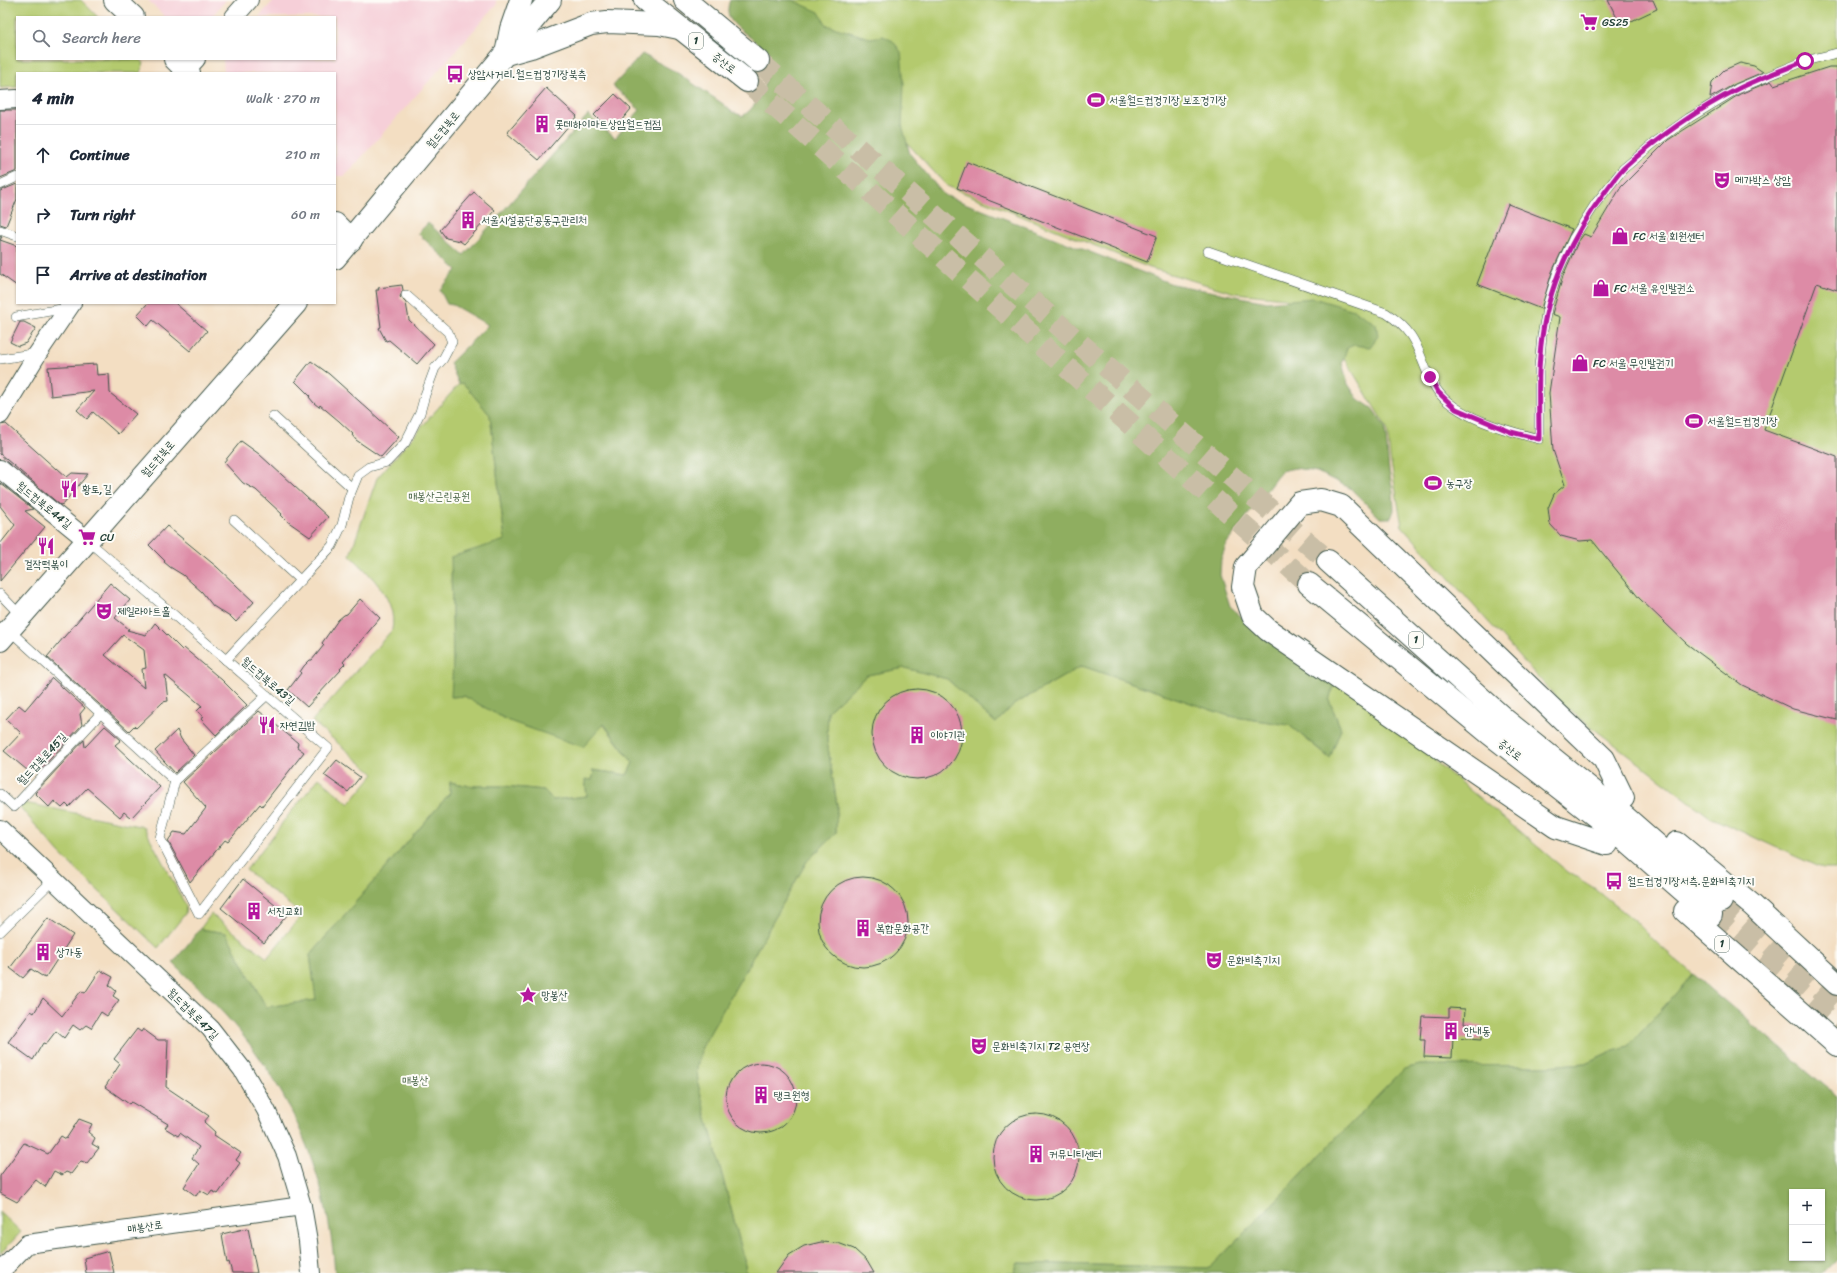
<!DOCTYPE html>
<meta charset="utf-8">
<style>
body{margin:0;font-family:Sriracha,"Poor Story",sans-serif;background:#f2f2f3;color:#1f2937}
.controls{position:absolute;right:12px;bottom:12px;display:grid;overflow:hidden;border-radius:0px;box-shadow:0 1px 3px #0004}
.controls button{width:36px;height:36px;display:grid;place-items:center;padding:0;border:0;border-bottom:1px solid #e0e1e3;background:#fff;color:#1f2937;font:20px sans-serif}
.stop{position:absolute;width:12px;height:12px;margin:-9px;border:3px solid #b5179e;border-radius:50%;background:#fff}
.stop.end{background:#b5179e;border-color:#fff;box-shadow:0 1px 4px #0008}
.list{margin:0;padding:0;list-style:none}
h2{display:flex;justify-content:space-between;align-items:center;height:52px;margin:0;padding:0 16px;font-size:17px}
h2 small{font-size:13px;font-weight:400;color:#747a83}
.list li{display:grid;grid-template-columns:26px 1fr auto;gap:12px;align-items:center;box-sizing:border-box;height:60px;padding:0 16px;border-top:1px solid #e0e1e3}
.list b{display:block;font-size:15px;white-space:nowrap}
.list em{font-size:13px;font-style:normal;color:#747a83}
.icon{flex:none;width:22px;height:22px;fill:none;stroke:currentColor;stroke-width:2;stroke-linecap:round;stroke-linejoin:round}
.map{position:relative;flex:none;width:1837px;height:1273px;overflow:hidden}
.search{position:absolute;background:#fff;box-shadow:0 1px 3px #0004;left:16px;top:16px;width:320px;height:44px;display:flex;align-items:center;gap:10px;box-sizing:border-box;padding:0 14px;border-radius:0px;color:#747a83;font-size:15px}
.panel{position:absolute;background:#fff;box-shadow:0 1px 3px #0004;left:16px;top:72px;width:320px;height:232px;border-radius:0px}
.map>svg:first-child{display:block}
.built{fill:#f6cfd8}
.green{fill:#b4ca6e;stroke:#6a8451}
.forest{fill:#8fae61;stroke:#57764a;fill-rule:evenodd}
.building{fill:#dd8ba6;fill-rule:evenodd}
.lines{fill:none;stroke-linecap:round;stroke-linejoin:round}
.primary-tunnel{stroke:#c9bea6;stroke-width:22;stroke-dasharray:22 11;stroke-linecap:butt}
.lane-casing{stroke:#3f5549;stroke-width:10}
.street-casing{stroke:#3f5549;stroke-width:20}
.secondary-casing{stroke:#3f5549;stroke-width:24}
.primary-casing{stroke:#3f5549;stroke-width:24}
.lane{stroke:#fff;stroke-width:9}
.street{stroke:#fff;stroke-width:18}
.secondary{stroke:#fff;stroke-width:22}
.primary{stroke:#fff;stroke-width:22}
.route{stroke:#b5179e;stroke-width:5}
.labels{text-anchor:middle;dominant-baseline:central;stroke-width:4;stroke-linejoin:round;paint-order:stroke}
.shield{fill:#fdfcf7;stroke:#62766e;stroke-width:1}
.shield-label{font-size:10px;font-weight:bold;fill:#1f3d34}
.poi-label{font-size:11px;fill:#1f3d34;stroke:#fdfcf7;text-anchor:start}
.street-label{font-size:11px;fill:#1f3d34;stroke:#fdfcf7}
.park-label{font-size:11px;fill:#446042;stroke:#fdfcf7}
</style>
<div class="map">
<svg width="1837" height="1273" viewBox="0 0 1837 1273">
<rect width="100%" height="100%" fill="#fdfcf7"/>
<filter id="ink" filterUnits="userSpaceOnUse"><feTurbulence type="fractalNoise" baseFrequency=".025" numOctaves="2"/><feDisplacementMap in="SourceGraphic" scale="8" xChannelSelector="R" yChannelSelector="G"/><feConvolveMatrix kernelMatrix="1 2 1 2 8 2 1 2 1" color-interpolation-filters="sRGB"/></filter>
<filter id="wash" filterUnits="userSpaceOnUse"><feTurbulence type="fractalNoise" baseFrequency=".012" numOctaves="4" result="noise"/><feDisplacementMap in="SourceGraphic" scale="16" xChannelSelector="R" yChannelSelector="G"/><feGaussianBlur stdDeviation="0.9" result="paint"/><feColorMatrix in="noise" values="0 0 0 0 0 0 0 0 0 0 0 0 0 0 0 0 0 1.4 0 .05"/><feComposite in="paint" operator="in"/></filter>
<g filter="url(#wash)">
<rect width="100%" height="100%" fill="#f3dec2"/>
<g class="built">
<polygon points="148,0 226,0 211,17 165,17"/>
<polygon points="274,0 496,0 497,4 345,176 335,176 335,73 224,73 223,59 335,59 335,17 259,17"/>
</g>
<g class="green">
<polygon points="0,0 81,0 98,17 17,17 17,59 140,59 144,63 140,73 17,73 17,87 0,88"/>
<polygon points="733,0 1837,0 1837,869 1823,869 1710,817 1564,706 1402,526 1390,457 1387,428 1332,338 1285,298 1235,293 1150,268 947,186 885,119 728,11"/>
<path d="M463,383l27,32 15,125 -54,30 2,92 -1,35 12,-1 45,25 94,3 30,39 -6,12 -34,-5 1,3 -2,7h-7l2,16 -34,4 -9,-10 -40,-4h-34l-20,-4v11l-140,162 7,45 -51,7 -40,-74 -26,-4 11,-15 56,44 35,-43 -56,-45 34,-43 2,-4 37,-45 30,26 25,-30 -62,-53 80,-91c6,-31 -22,-55 -42,-75l27,-77 82,-94z"/>
<polygon points="1082,666 1229,716 1289,725 1329,758 1341,729 1329,700 1336,681 1441,752 1435,761 1568,872 1594,888 1634,920 1660,946 1693,974 1629,1046 1614,1050 1585,1063 1546,1066 1420,1065 1404,1069 1210,1268 1018,1263 1014,1273 746,1273 744,1258 698,1084 697,1066 702,1047 807,861 836,833 837,805 827,741 828,711 867,675 905,668 947,679 996,723 1013,705"/>
<polygon points="25,803 144,827 186,906 185,914 158,948 59,853 20,807"/>
<polygon points="0,1212 21,1232 0,1254"/>
</g>
<g class="forest">
<path d="M730,0h62l27,12 7,13 44,13 13,-2 10,5 8,11 3,32 -2,41 8,29 34,41 228,89 95,18 46,-4 41,12 22,14 2,12 -8,11 -16,-2 -7,3 -5,15 6,21 10,15 14,9 13,19 4,44 4,20 1,19 -3,8h-11l-30,-30 -33,-16 -22,-4 -14,3 -54,72 -6,16 -1,16 10,31 15,14 91,61 -7,19 12,29 -11,29 -41,-33 -60,-9 -147,-50 -69,39 -17,18 -49,-44 -42,-11 -38,7 -39,36 -1,30 10,64 -1,28 -29,28 -105,186 -5,19 1,18 46,174 2,15h-411c-6,-94 -44,-186 -108,-256 -17,-19 -36,-36 -54,-54l27,-34 26,4 40,74 50,-7 -6,-45 140,-162v-11l20,4h34l40,4 9,10 34,-4 -2,-17 7,1 2,-7 -2,-3 35,5 6,-12 -29,-39 -21,23 -74,-26 -45,-25 -13,1 2,-35 -2,-105 54,-17 -15,-125 -27,-32 -4,1 -9,-21 38,-38 -35,-20 -6,-1 -7,-14 17,-20 -39,-37 10,-10 36,32 124,-140 27,23 25,-28 -27,-24 29,-32 34,18 47,32 9,8 11,4c20,-14 31,-45 17,-68 -10,-17 -40,-22 -30,-48z"/>
<path d="M1693,974l144,122v162l-15,15h-808l4,-10 192,5 194,-199 16,-4 126,1 39,-3 29,-13 15,-4zM1792,1192h30v66h-30z"/>
</g>
<g id="blocks">
<g class="building">
<polygon points="1608,0 1653,0 1657,9 1621,26"/>
<polygon points="1740,63 1754,66 1763,72 1735,84 1710,98 1712,82 1724,70"/>
<polygon points="1829,67 1837,67 1837,290 1817,283 1764,430 1837,457 1837,720 1793,709 1742,685 1687,644 1639,598 1592,540 1580,541 1561,536 1550,524 1548,508 1554,494 1565,485 1553,450 1549,393 1560,317 1552,314 1563,276 1578,242 1584,234 1591,237 1621,187 1668,140 1740,94 1771,81 1774,85"/>
<polygon points="546,88 577,116 539,160 507,133"/>
<polygon points="615,94 631,109 615,128 611,124 607,128 594,115"/>
<polygon points="0,110 17,110 17,171 0,178"/>
<polygon points="967,162 1157,236 1147,262 957,188"/>
<polygon points="17,184 17,199 6,226 0,224 0,191"/>
<polygon points="474,192 495,210 464,244 460,241 446,238 440,230"/>
<polygon points="1508,204 1572,229 1552,272 1541,309 1477,284"/>
<polygon points="0,236 2,237 0,240 17,246 17,286 0,274"/>
<polygon points="402,285 403,290 400,297 406,303 409,320 434,344 417,364 389,340 386,341 379,328 381,327 376,290 379,290 378,288"/>
<polygon points="148,303 175,303 207,331 190,351 153,320 148,326 137,315"/>
<polygon points="20,322 24,322 36,328 26,343 18,346 10,342"/>
<polygon points="311,361 329,374 399,437 381,457 356,440 352,435 353,434 339,421 320,405 319,407 314,403 309,397 310,396 295,381"/>
<polygon points="96,364 97,375 109,374 110,393 136,414 118,434 93,412 87,419 77,410 94,391 51,396 48,367"/>
<polygon points="6,424 56,469 57,468 67,477 72,473 88,474 63,504 60,505 0,454 0,425"/>
<polygon points="241,441 259,454 328,517 310,537 287,521 281,515 282,514 256,490 243,483 224,462"/>
<polygon points="0,483 33,509 25,511 45,527 0,581 0,544 15,525 0,506"/>
<polygon points="167,526 217,567 254,602 236,622 230,616 230,617 213,606 202,592 183,575 170,567 164,562 165,561 149,545"/>
<path d="M110,583l20,17 -15,18 14,11 -2,1 19,5 9,-12 27,27 2,-2 38,32 25,25 -31,30 -15,-16 3,-2 -7,-6 5,-5 -37,-31 3,26 -5,1 -27,26 -2,-2 -5,5 -82,-74zM123,635l21,15 2,18 -4,1 2,19 -39,-33z"/>
<polygon points="360,599 380,618 343,662 345,664 340,669 341,670 307,707 288,690 301,673 300,672 304,666 310,660 312,660 324,645 322,643 338,620 344,615 347,614"/>
<polygon points="52,678 85,708 80,714 82,725 41,769 27,770 4,751 21,733 6,719 19,705 25,710"/>
<circle cx="917" cy="734" r="45"/>
<polygon points="259,711 298,743 297,747 304,752 262,806 260,804 228,842 225,840 190,882 168,841 174,832 186,834 206,808 183,782"/>
<polygon points="105,726 121,740 115,745 160,787 131,818 124,812 120,817 87,788 69,807 66,804 62,808 54,801 49,807 35,793 84,740 85,747"/>
<polygon points="177,730 181,739 194,755 175,773 155,751"/>
<polygon points="337,760 360,777 348,792 324,775"/>
<circle cx="863" cy="922" r="45"/>
<polygon points="243,879 287,915 264,943 221,908"/>
<polygon points="48,918 73,935 45,978 31,969 23,978 10,968"/>
<polygon points="100,970 113,977 109,985 116,991 113,996 119,1000 107,1016 101,1012 91,1028 86,1025 80,1030 73,1025 64,1038 56,1031 46,1044 43,1043 33,1060 8,1042 31,1011 34,1013 43,998 62,1016 81,991 85,993"/>
<polygon points="1449,1008 1465,1009 1464,1024 1482,1025 1481,1040 1453,1038 1452,1058 1424,1057 1425,1040 1420,1040 1422,1016 1449,1017"/>
<polygon points="137,1029 141,1032 143,1029 158,1040 168,1040 166,1087 209,1116 204,1122 215,1132 214,1135 241,1153 236,1160 240,1163 218,1194 212,1191 209,1195 200,1190 196,1196 184,1187 199,1164 192,1158 199,1147 180,1133 178,1136 165,1128 168,1124 131,1102 129,1104 105,1087 120,1064 114,1059"/>
<circle cx="761" cy="1098" r="35"/>
<circle cx="1036" cy="1157" r="43"/>
<polygon points="79,1119 92,1124 88,1132 95,1138 92,1144 99,1148 87,1163 81,1161 71,1174 66,1172 62,1175 54,1171 45,1187 36,1180 17,1202 0,1193 0,1176 24,1143 48,1154 61,1136 66,1139"/>
<polygon points="248,1228 257,1273 232,1273 229,1262 227,1263 222,1234"/>
<polygon points="821,1242 838,1243 854,1249 867,1261 874,1273 776,1273 789,1255 804,1246"/>
<polygon points="109,1251 114,1273 86,1273 84,1258"/>
</g>
</g>
</g>
<g filter="url(#ink)">
<use href="#blocks" fill-opacity="0" stroke="#3f5549" stroke-width="1"/>
<g class="lines">
<g class="primary-tunnel">
<polyline points="758,61 1328,561"/>
<polyline points="747,81 1309,584"/>
<polyline points="1721,901 1837,1003"/>
<polyline points="1711,915 1837,1026"/>
</g>
<g class="lane-casing">
<g id="lane">
<polyline points="0,185 17,177"/>
<polyline points="0,230 17,236"/>
<path d="M1208,251l178,62c38,24 30,46 51,77 18,27 71,41 102,49v-72l3,-31 6,-33 9,-29 16,-35 23,-36 27,-34 31,-26 35,-25 48,-29 68,-28 32,-8"/>
<polyline points="16,317 67,308"/>
<polyline points="0,359 38,353"/>
<polyline points="273,416 352,488"/>
<polyline points="234,520 301,581"/>
<polyline points="87,540 328,748 199,914 160,838 175,781"/>
<polyline points="0,594 21,616"/>
<polyline points="9,630 175,781 267,695"/>
<polyline points="226,660 332,546 342,525 349,497 358,475 369,467 387,462 405,443 420,413 425,395 435,368 443,359 452,342 448,332 406,295"/>
<polyline points="0,794 14,807 101,713"/>
<polyline points="0,932 54,879"/>
</g>
</g>
<g class="street-casing">
<g id="street">
<polyline points="234,17 249,0"/>
<polyline points="183,73 196,59"/>
<polyline points="0,100 17,99"/>
<polyline points="0,415 38,353 72,303"/>
<polyline points="0,469 87,540"/>
<polyline points="0,829 210,1028 242,1069 266,1110 287,1156 302,1206 308,1241 311,1273"/>
<polyline points="0,1272 27,1244 302,1206"/>
</g>
</g>
<g class="secondary-casing">
<g id="secondary">
<polyline points="115,0 133,17"/>
<polyline points="175,59 189,73"/>
<polyline points="335,224 351,240"/>
<polyline points="335,258 550,0"/>
<polyline points="0,640 296,303"/>
</g>
</g>
<g class="primary-casing">
<g id="primary">
<polyline points="521,0 511,29 506,54 531,47 591,24 607,22 659,24 679,28"/>
<polyline points="645,0 747,81"/>
<polyline points="685,0 758,61"/>
<polyline points="1328,561 1504,719 1624,816 1721,901"/>
<polyline points="1309,584 1489,733 1616,832 1711,915"/>
<polyline points="1677,843 1752,905 1837,984"/>
<polyline points="1607,844 1556,827 1268,630 1253,616 1243,587 1246,567 1300,503 1321,500 1341,506 1604,759 1623,798"/>
<polyline points="1685,911 1837,1045"/>
</g>
</g>
<use href="#lane" class="lane"/>
<use href="#street" class="street"/>
<use href="#secondary" class="secondary"/>
<use href="#primary" class="primary"/>
</g>
</g>
<g class="lines" filter="url(#ink)">
<path class="route" d="M1430,377l8,15 18,17 55,23 28,7c0,-34 -2,-68 3,-102 7,-54 31,-102 63,-145 6,-8 12,-17 19,-24 30,-28 77,-61 114,-79 22,-11 45,-19 67,-28"/>
</g>
<defs>
<g id="supermarket-bare" transform="scale(1.38)"><path d="M-6-5.5h2.5l.6 2H6L4.5 2H-2.5L-4.4-4H-6ZM-1.5 3.2a1.3 1.3 0 1 0 .1 0ZM3 3.2a1.3 1.3 0 1 0 .1 0Z" fill="#b5179e" stroke="#fdfcf7" stroke-width="2.5" paint-order="stroke"/></g>
<g id="bus-bare" transform="scale(1.38)"><path d="M-5-6H5V4H4V6H2V4H-2V6H-4V4H-5ZM-3.5-4V0h7V-4ZM-3.5 1.2v1.5H-2V1.2ZM2 1.2v1.5H3.5V1.2Z" fill="#b5179e" stroke="#fdfcf7" stroke-width="2.5" paint-order="stroke"/></g>
<g id="stadium-bare" transform="scale(1.38)"><path d="M0-5a6.5 5 0 1 0 0 10a6.5 5 0 1 0 0-10ZM-3.5-1.8h7v3.6h-7Z" fill="#b5179e" stroke="#fdfcf7" stroke-width="2.5" paint-order="stroke"/></g>
<g id="building-bare" transform="scale(1.38)"><path d="M-4-6H4V6H1V3H-1V6H-4ZM-2.5-4.3h1.7v1.8h-1.7ZM.8-4.3h1.7v1.8H.8ZM-2.5-1h1.7V.8h-1.7ZM.8-1h1.7V.8H.8Z" fill="#b5179e" stroke="#fdfcf7" stroke-width="2.5" paint-order="stroke"/></g>
<g id="theatre-bare" transform="scale(1.38)"><path d="M-5-5.5Q0-4 5-5.5V0Q5 5 0 6Q-5 5-5 0ZM-3.3-2.5H-1v1.5H-3.3ZM1-2.5H3.3v1.5H1ZM-2.8 1Q0 5.5 2.8 1Z" fill="#b5179e" stroke="#fdfcf7" stroke-width="2.5" paint-order="stroke"/></g>
<g id="shop-bare" transform="scale(1.38)"><path d="M-5-2.5h2.3a2.7 3.5 0 0 1 5.4 0H5L5.5 6h-11ZM-1.5-2.5h3a1.5 2.3 0 0 0-3 0Z" fill="#b5179e" stroke="#fdfcf7" stroke-width="2.5" paint-order="stroke"/></g>
<g id="restaurant-bare" transform="scale(1.38)"><path d="M-5-6h1v4h1v-4h1v4h1v-4h1v5L-1.5 .5V6h-2V.5L-5-1ZM5-6V6H3V1.5H1.5Q1.5-4 5-6Z" fill="#b5179e" stroke="#fdfcf7" stroke-width="2.5" paint-order="stroke"/></g>
<g id="sight-bare" transform="scale(1.38)"><path d="M0-6L1.8-2.2L6-1.7L2.9 1.2L3.7 5.4L0 3.3L-3.7 5.4L-2.9 1.2L-6-1.7L-1.8-2.2Z" fill="#b5179e" stroke="#fdfcf7" stroke-width="2.5" paint-order="stroke"/></g>
</defs>
<g fill-rule="evenodd">
<use href="#supermarket-bare" x="1589" y="22"/>
<use href="#bus-bare" x="455" y="74"/>
<use href="#stadium-bare" x="1096" y="100"/>
<use href="#building-bare" x="542" y="124"/>
<use href="#theatre-bare" x="1722" y="180"/>
<use href="#building-bare" x="468" y="220"/>
<use href="#shop-bare" x="1620" y="236"/>
<use href="#shop-bare" x="1601" y="288"/>
<use href="#shop-bare" x="1580" y="363"/>
<use href="#stadium-bare" x="1694" y="421"/>
<use href="#stadium-bare" x="1433" y="483"/>
<use href="#restaurant-bare" x="69" y="489"/>
<use href="#supermarket-bare" x="87" y="537"/>
<use href="#restaurant-bare" x="46" y="546"/>
<use href="#theatre-bare" x="104" y="611"/>
<use href="#restaurant-bare" x="267" y="725"/>
<use href="#building-bare" x="917" y="735"/>
<use href="#bus-bare" x="1614" y="881"/>
<use href="#building-bare" x="254" y="911"/>
<use href="#building-bare" x="863" y="928"/>
<use href="#building-bare" x="43" y="952"/>
<use href="#theatre-bare" x="1214" y="960"/>
<use href="#sight-bare" x="528" y="995"/>
<use href="#building-bare" x="1451" y="1031"/>
<use href="#theatre-bare" x="979" y="1046"/>
<use href="#building-bare" x="761" y="1095"/>
<use href="#building-bare" x="1036" y="1154"/>
</g>
<g class="labels">
<g class="shield">
<rect x="689" y="33" width="14" height="16" rx="3"/>
<rect x="1409" y="632" width="14" height="16" rx="3"/>
<rect x="1715" y="936" width="14" height="16" rx="3"/>
</g>
<g class="shield-label">
<text x="696" y="41">1</text>
<text x="1416" y="640">1</text>
<text x="1722" y="944">1</text>
</g>
<g class="poi-label">
<text x="1602" y="22">GS25</text>
<text x="468" y="74">상암사거리.월드컵경기장북측</text>
<text x="1109" y="100">서울월드컵경기장 보조경기장</text>
<text x="555" y="124">롯데하이마트상암월드컵점</text>
<text x="1735" y="180">메가박스 상암</text>
<text x="481" y="220">서울시설공단공동구관리처</text>
<text x="1633" y="236">FC 서울 회원센터</text>
<text x="1614" y="288">FC 서울 유인발권소</text>
<text x="1593" y="363">FC 서울 무인발권기</text>
<text x="1707" y="421">서울월드컵경기장</text>
<text x="1446" y="483">농구장</text>
<text x="82" y="489">황토,길</text>
<text x="100" y="537">CU</text>
<text x="46" y="564" text-anchor="middle">걸작떡볶이</text>
<text x="117" y="611">제일라아트홀</text>
<text x="280" y="725">자연김밥</text>
<text x="930" y="735">이야기관</text>
<text x="1627" y="881">월드컵경기장서측.문화비축기지</text>
<text x="267" y="911">서진교회</text>
<text x="876" y="928">복합문화공간</text>
<text x="56" y="952">상가동</text>
<text x="1227" y="960">문화비축기지</text>
<text x="541" y="995">망봉산</text>
<text x="1464" y="1031">안내동</text>
<text x="992" y="1046">문화비축기지 T2 공연장</text>
<text x="774" y="1095">탱크원형</text>
<text x="1049" y="1154">커뮤니티센터</text>
</g>
<g class="street-label">
<text transform="translate(724 63) rotate(38)">증산로</text>
<text transform="translate(443 130) rotate(-50)">월드컵북로</text>
<text transform="translate(158 459) rotate(-49)">월드컵북로</text>
<text transform="translate(44 505) rotate(39)">월드컵북로44길</text>
<text transform="translate(268 681) rotate(41)">월드컵북로43길</text>
<text transform="translate(1510 750) rotate(38)">증산로</text>
<text transform="translate(42 759) rotate(-47)">월드컵북로45길</text>
<text transform="translate(193 1014) rotate(45)">월드컵북로47길</text>
<text transform="translate(145 1227) rotate(-8)">매봉산로</text>
</g>
<g class="park-label">
<text x="439" y="496">매봉산근린공원</text>
<text x="415" y="1080">매봉산</text>
</g>
</g>
</svg>
<div class="controls">
<button>+</button>
<button>−</button>
</div>
<div class="stop" style="left:1805px;top:61px"></div>
<div class="stop end" style="left:1430px;top:377px"></div>
<div class="search"><svg class="icon" aria-label="search" viewBox="0 0 24 24"><circle cx="10" cy="10" r="6"/><path d="M15 15l6 6"/></svg>Search here</div>
<section class="panel">
<h2>4 min<small>Walk · 270 m</small></h2>
<ul class="list">
<li><svg class="icon" aria-label="ahead" viewBox="0 0 24 24"><path d="M12 20V5M6 11l6-6 6 6"/></svg><div><b>Continue</b></div><em>210 m</em></li>
<li><svg class="icon" aria-label="right" viewBox="0 0 24 24"><path d="M7 20v-9h11M14 6l5 5-5 5"/></svg><div><b>Turn right</b></div><em>60 m</em></li>
<li><svg class="icon" aria-label="arrive" viewBox="0 0 24 24"><path d="M6 21V4h12l-3 4 3 4H6"/></svg><div><b>Arrive at destination</b></div></li>
</ul>
</section>
</div>
